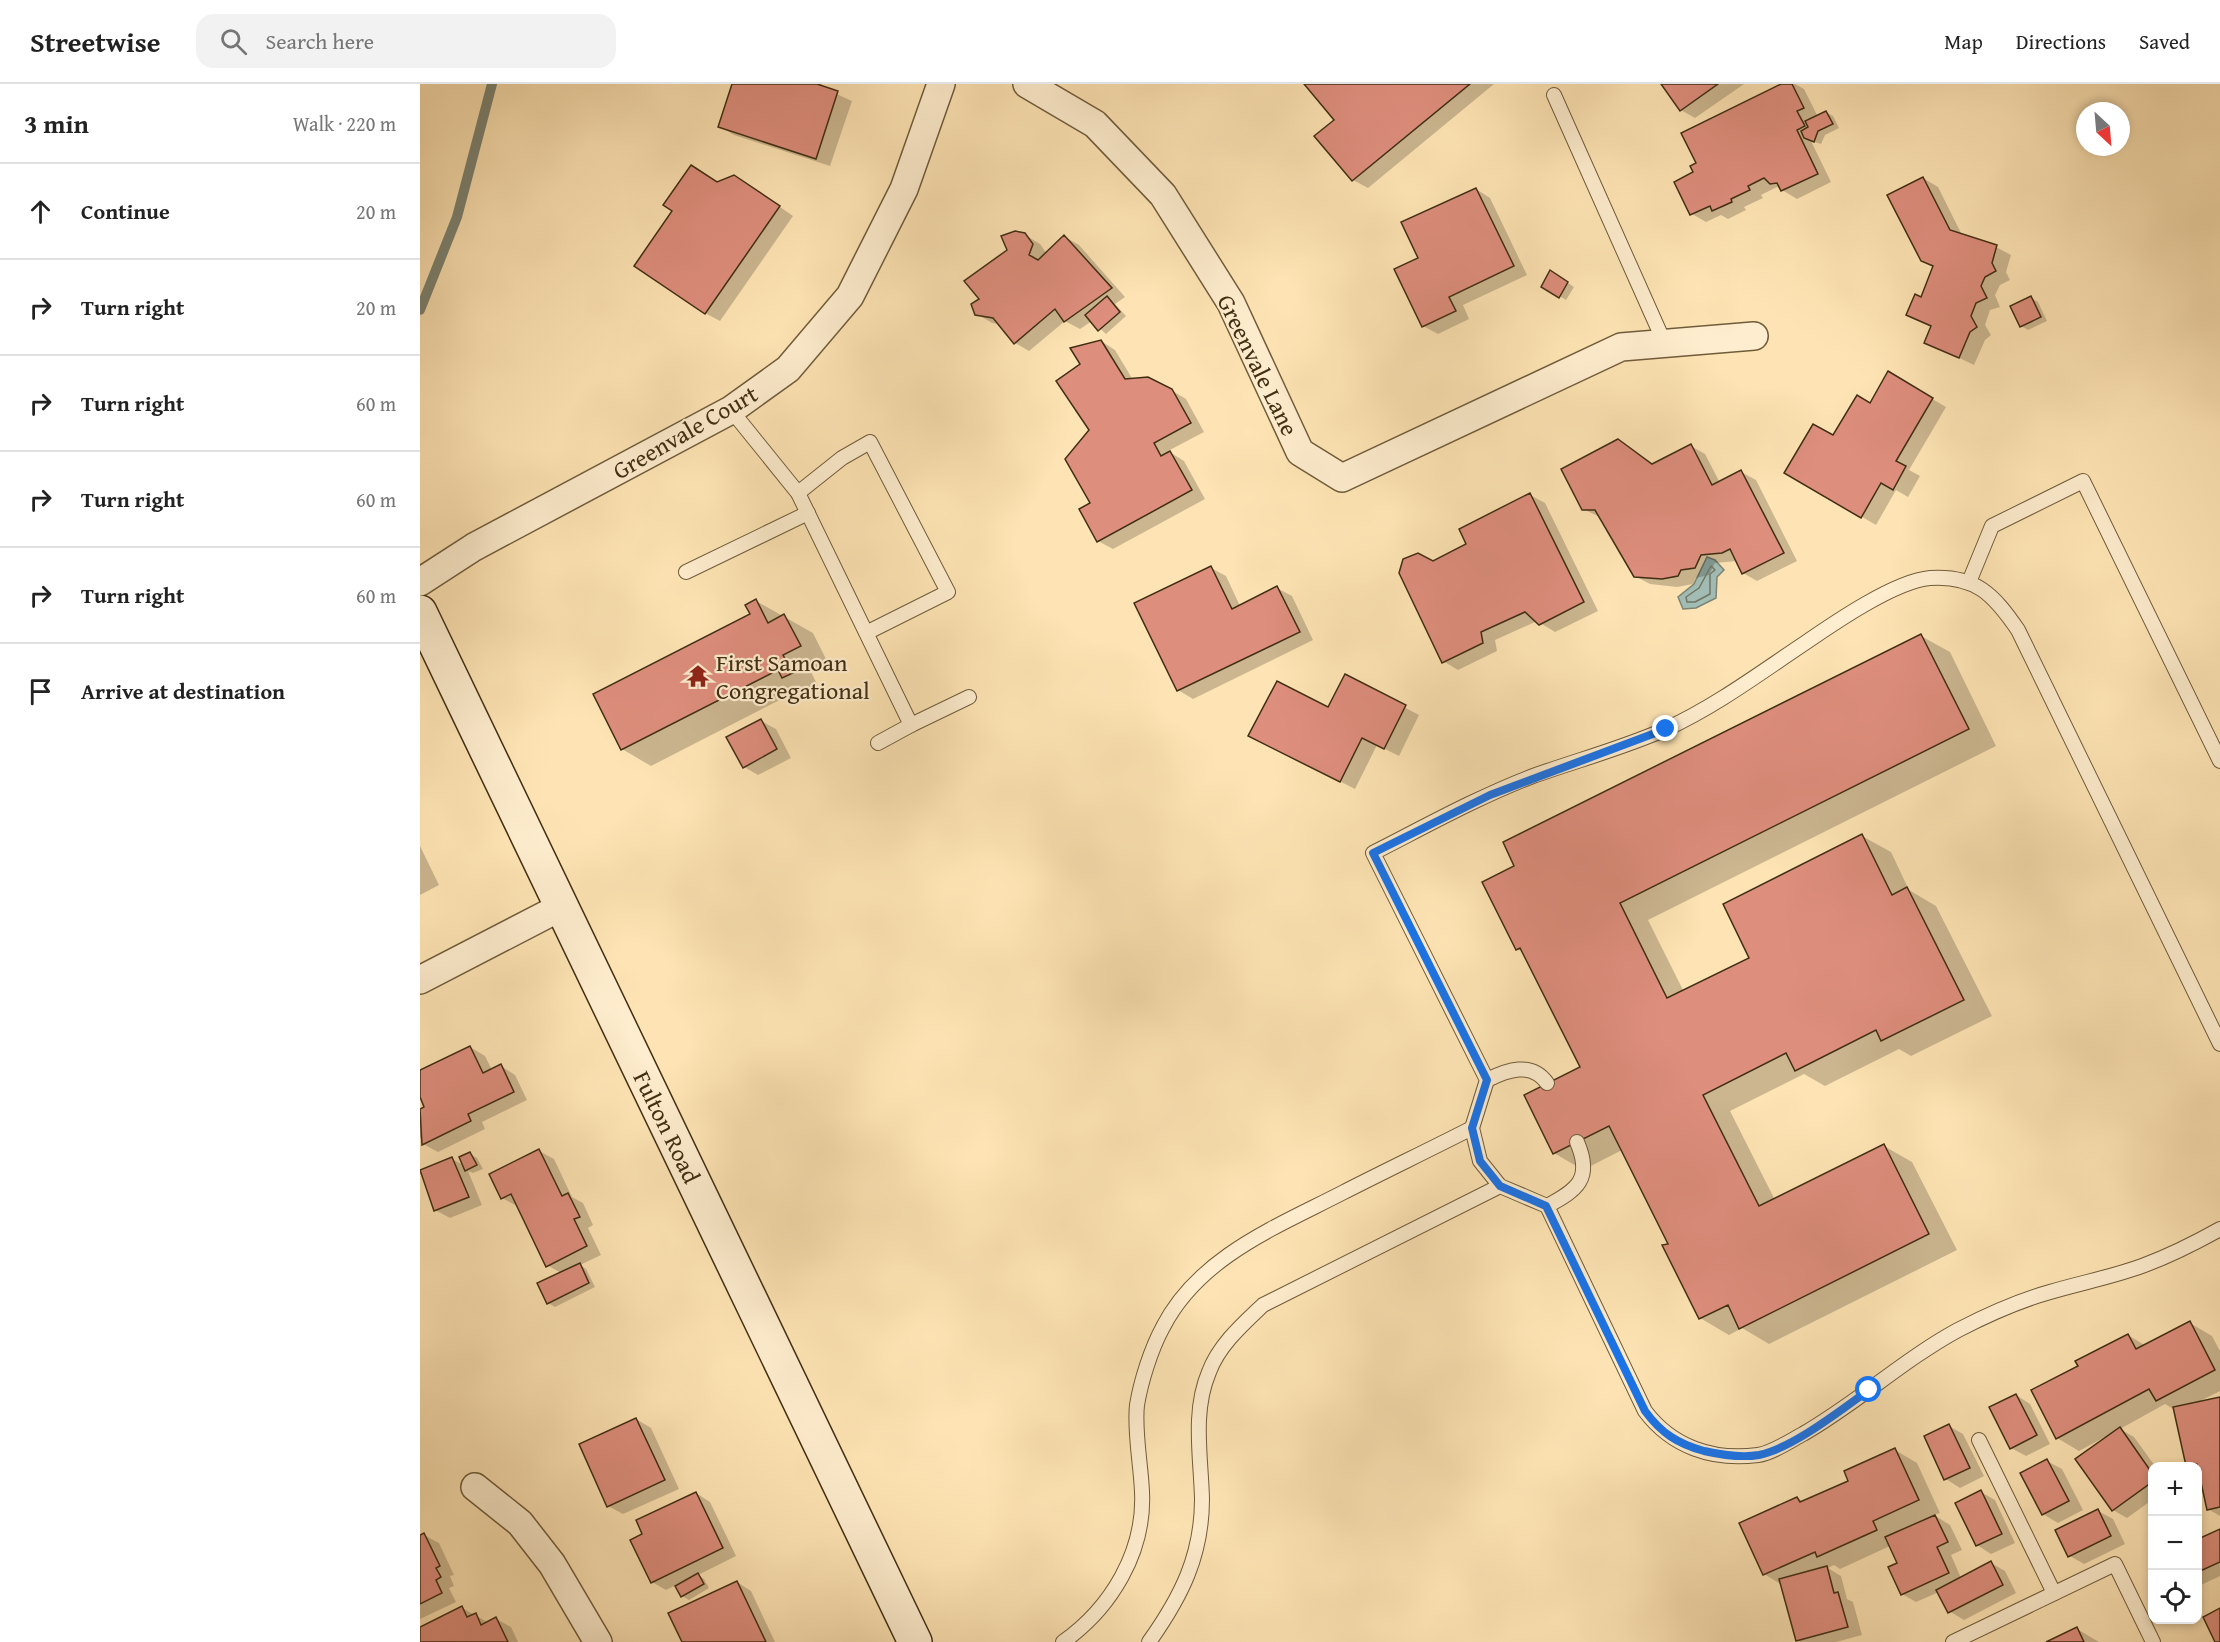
<!DOCTYPE html>
<meta charset="utf-8">
<style>
body{margin:0;font-family:"Gentium Book Plus",serif;background:#f2f2f2;color:#222}
.controls{position:absolute;right:18px;bottom:18px;display:grid;overflow:hidden;border-radius:12px;box-shadow:0 3px 9px #0003}
.controls button{width:54px;height:54px;display:grid;place-items:center;padding:0;border:0;border-bottom:2px solid #e0e0e0;background:#fff;color:#222;font:30px sans-serif}
.compass{position:absolute;left:1656px;top:18px;width:54px;height:54px;border-radius:50%;background:#fff;box-shadow:0 3px 9px #0003;rotate:154deg}
.stop{position:absolute;width:18px;height:18px;margin:-14px;border:4px solid #1a73e8;border-radius:50%;background:#fff}
.stop.end{background:#1a73e8;border-color:#fff;box-shadow:0 2px 6px #0008}
.list{margin:0;padding:0;list-style:none}
h2{display:flex;justify-content:space-between;align-items:center;height:78px;margin:0;padding:0 24px;font-size:26px}
h2 small{font-size:20px;font-weight:400;color:#767676}
.list li{display:grid;grid-template-columns:39px 1fr auto;gap:18px;align-items:center;box-sizing:border-box;height:96px;padding:0 24px;border-top:2px solid #e0e0e0}
.list b{display:block;font-size:22px;white-space:nowrap}
.list em{font-size:20px;font-style:normal;color:#767676}
.icon{flex:none;width:33px;height:33px;fill:none;stroke:currentColor;stroke-width:2;stroke-linecap:round;stroke-linejoin:round}
.map{position:relative;flex:none;width:1800px;height:1558px;overflow:hidden}
header{display:flex;align-items:center;gap:36px;box-sizing:border-box;height:84px;padding:0 30px;background:#fff;border-bottom:2px solid #e0e0e0}
header strong{font-size:28px}
nav{display:flex;gap:33px;margin-inline-start:auto;font-size:21px}
.search{width:420px;height:54px;background:#f2f2f2;display:flex;align-items:center;gap:15px;box-sizing:border-box;padding:0 21px;border-radius:18px;color:#767676;font-size:22px}
main{display:flex}
aside{flex:1;background:#fff}
.map>svg:first-child{display:block}
.water{fill:#a2bdb5;stroke:#7b8474;stroke-width:1.5}
.shadow{fill:#0003}
.lines{fill:none;stroke-linecap:round;stroke-linejoin:round}
.shore{stroke:#717664;stroke-width:1.5}
.stream{stroke:#7b8474;stroke-width:10}
.building{fill:#de8e7d;stroke:#402e13;stroke-width:1.5}
.lane-casing{stroke:#705c3b;stroke-width:16}
.street-casing{stroke:#705c3b;stroke-width:30}
.secondary-casing{stroke:#402e13;stroke-width:36}
.lane{stroke:#feedce;stroke-width:14}
.street{stroke:#feedce;stroke-width:27}
.secondary{stroke:#feedce;stroke-width:33}
.route{stroke:#1a73e8;stroke-width:8}
.labels{text-anchor:middle;dominant-baseline:central;stroke-width:4.5;stroke-linejoin:round;paint-order:stroke}
.street-label{font-size:24px;fill:#402e13;stroke:#feedce}
.poi-label{font-size:24px;fill:#402e13;stroke:#feedce;text-anchor:start}
</style>
<header>
<strong>Streetwise</strong>
<div class="search"><svg class="icon" aria-label="search" viewBox="0 0 24 24"><circle cx="10" cy="10" r="6"/><path d="M15 15l6 6"/></svg>Search here</div>
<nav><a>Map</a><a>Directions</a><a>Saved</a></nav>
</header>
<main>
<aside>
<h2>3 min<small>Walk · 220 m</small></h2>
<ul class="list">
<li><svg class="icon" aria-label="ahead" viewBox="0 0 24 24"><path d="M12 20V5M6 11l6-6 6 6"/></svg><div><b>Continue</b></div><em>20 m</em></li>
<li><svg class="icon" aria-label="right" viewBox="0 0 24 24"><path d="M7 20v-9h11M14 6l5 5-5 5"/></svg><div><b>Turn right</b></div><em>20 m</em></li>
<li><svg class="icon" aria-label="right" viewBox="0 0 24 24"><path d="M7 20v-9h11M14 6l5 5-5 5"/></svg><div><b>Turn right</b></div><em>60 m</em></li>
<li><svg class="icon" aria-label="right" viewBox="0 0 24 24"><path d="M7 20v-9h11M14 6l5 5-5 5"/></svg><div><b>Turn right</b></div><em>60 m</em></li>
<li><svg class="icon" aria-label="right" viewBox="0 0 24 24"><path d="M7 20v-9h11M14 6l5 5-5 5"/></svg><div><b>Turn right</b></div><em>60 m</em></li>
<li><svg class="icon" aria-label="arrive" viewBox="0 0 24 24"><path d="M6 21V4h12l-3 4 3 4H6"/></svg><div><b>Arrive at destination</b></div></li>
</ul>
</aside>
<div class="map">
<svg width="1800" height="1558" viewBox="0 0 1800 1558">
<rect width="100%" height="100%" fill="#fee4b4"/>
<filter id="stains"><feTurbulence type="fractalNoise" baseFrequency=".00333" numOctaves="4"/><feColorMatrix values="0 0 0 0 .2 0 0 0 0 .09 0 0 0 0 .02 0 0 0 .5 -.17"/></filter>
<radialGradient id="worn" r=".72"><stop offset=".6" stop-color="#630" stop-opacity="0"/><stop offset="1" stop-color="#630" stop-opacity=".3"/></radialGradient>
<polygon class="water" points="1287,473 1295,476 1304,486 1297,493 1296,514 1276,524 1263,525 1258,513 1274,500"/>
<g class="shadow">
<polygon points="313,0 402,0 401,3 432,17 410,82 314,51 299,42"/>
<polygon points="886,0 1074,0 948,104 933,96 916,36"/>
<polygon points="1243,0 1324,0 1275,34 1261,26"/>
<polygon points="1364,0 1375,0 1384,5 1398,33 1406,28 1413,32 1419,44 1405,51 1401,60 1391,57 1411,98 1377,115 1357,103 1341,111 1343,114 1324,123 1326,126 1308,135 1301,131 1286,138 1272,130 1275,89"/>
<polygon points="1503,94 1518,103 1542,151 1576,163 1591,171 1586,188 1590,196 1580,201 1575,211 1580,223 1570,226 1565,241 1571,251 1565,256 1554,281 1506,258 1512,243 1487,231 1501,215 1515,183 1502,176"/>
<polygon points="298,99 329,101 373,132 300,237 285,229"/>
<polygon points="1056,105 1070,114 1107,191 1043,221 1049,235 1018,250 1003,242 1000,174"/>
<polygon points="605,151 620,160 627,170 645,153 659,161 705,213 695,220 706,232 686,250 672,237 660,245 645,237 609,267 595,259 580,240 572,239 557,230 561,215 589,166"/>
<polygon points="1131,188 1154,203 1146,216 1123,202"/>
<polygon points="1611,214 1618,218 1627,237 1608,246 1601,242"/>
<polygon points="681,257 695,266 713,296 751,306 766,315 784,348 748,367 764,377 785,415 693,465 678,457 672,420 670,346 663,281"/>
<polygon points="1468,289 1526,323 1489,386 1500,392 1488,413 1476,406 1456,441 1366,389 1413,353 1450,320"/>
<polygon points="1198,357 1234,381 1271,362 1285,370 1300,399 1321,388 1336,396 1377,477 1337,497 1323,489 1317,477 1295,479 1289,491 1276,494 1273,500 1257,503 1230,500 1215,492 1182,434 1163,425"/>
<polygon points="1110,411 1125,419 1178,527 1135,548 1117,537 1075,556 1077,567 1038,586 1023,577 1013,479 1048,461"/>
<polygon points="791,484 806,492 820,522 857,504 872,512 893,556 773,615 758,606"/>
<polygon points="336,517 393,549 408,579 391,588 400,606 392,610 383,604 231,682 202,665 332,531"/>
<polygon points="1501,552 1530,568 1576,662 1228,836 1264,908 1331,875 1442,752 1471,768 1489,806 1516,822 1572,932 1491,972 1479,965 1405,1002 1384,990 1310,1027 1355,1116 1464,1062 1492,1078 1537,1166 1349,1260 1322,1244 1309,1251 1280,1234 1250,1161 1202,1066 1163,1086 1134,1069 1162,983 1104,869 1097,865 1096,782"/>
<polygon points="925,592 999,631 979,672 957,661 935,705 845,659 909,625"/>
<polygon points="341,637 356,645 371,674 338,691 324,683"/>
<polygon points="0,762 19,801 0,811"/>
<polygon points="50,963 65,972 72,986 81,982 95,991 107,1016 62,1038 65,1045 18,1068 3,1060 0,1053 0,1027 6,1023 0,1010 0,988"/>
<polygon points="119,1067 134,1075 152,1113 163,1119 173,1141 168,1144 181,1171 160,1181 166,1185 175,1203 135,1223 128,1219 141,1189 127,1181 97,1122 82,1114"/>
<polygon points="50,1070 57,1074 63,1085 53,1089 48,1087 62,1121 30,1134 15,1126 0,1088 32,1075 45,1082"/>
<polygon points="1770,1239 1792,1252 1800,1267 1800,1307 1776,1319 1800,1315 1800,1432 1788,1425 1778,1382 1768,1382 1755,1326 1745,1320 1700,1345 1714,1353 1735,1382 1732,1382 1732,1416 1707,1434 1693,1426 1685,1353 1659,1367 1637,1354 1613,1307 1660,1283 1708,1251 1726,1262"/>
<polygon points="1596,1311 1610,1320 1630,1360 1606,1372 1591,1364"/>
<polygon points="216,1335 231,1344 259,1405 203,1430 188,1422"/>
<polygon points="1529,1342 1543,1350 1564,1392 1540,1404 1526,1395 1506,1353"/>
<polygon points="1475,1366 1497,1379 1520,1429 1514,1431 1530,1441 1542,1466 1531,1471 1541,1494 1571,1479 1585,1487 1596,1509 1544,1536 1529,1527 1519,1508 1496,1518 1482,1510 1479,1480 1470,1462 1420,1485 1414,1481 1408,1484 1421,1492 1427,1515 1433,1518 1442,1551 1416,1558 1380,1558 1377,1556 1362,1501 1344,1490 1377,1414 1384,1418 1430,1398"/>
<polygon points="1627,1377 1642,1385 1663,1426 1638,1439 1623,1430"/>
<polygon points="1561,1408 1575,1416 1595,1459 1571,1470 1557,1461"/>
<polygon points="276,1409 290,1418 316,1472 278,1491 284,1495 289,1504 269,1516 262,1512 256,1501 246,1506 232,1498 224,1450"/>
<polygon points="1678,1427 1693,1435 1705,1460 1664,1480 1650,1472"/>
<polygon points="1800,1446 1800,1492 1779,1502 1778,1457"/>
<polygon points="4,1451 19,1459 34,1491 30,1492 34,1502 29,1504 36,1518 0,1535 0,1453"/>
<polygon points="317,1498 331,1507 355,1558 264,1558"/>
<polygon points="42,1524 69,1539 76,1535 91,1543 98,1558 0,1558 0,1544"/>
<polygon points="1657,1545 1679,1558 1630,1558"/>
</g>
<g class="lines">
<polygon class="shore" points="1291,482 1295,486 1290,490 1290,510 1275,518 1267,518 1266,513 1279,504"/>
<polyline class="stream" points="0,226 37,133 72,0"/>
</g>
<g class="building">
<polygon points="312,0 397,0 418,7 396,75 298,43"/>
<polygon points="884,0 1050,0 932,97 894,52 914,36"/>
<polygon points="1241,0 1298,0 1260,27"/>
<polygon points="1361,0 1372,0 1384,24 1377,27 1385,42 1377,46 1398,90 1361,107 1357,99 1350,100 1344,94 1328,102 1330,106 1311,115 1312,118 1292,127 1290,122 1270,131 1254,98 1273,88 1270,82 1276,79 1261,49"/>
<polygon points="1406,27 1413,40 1398,47 1394,58 1384,54 1381,47 1388,43 1385,37"/>
<polygon points="271,81 297,98 314,91 360,122 285,230 214,182 252,127 243,121"/>
<polygon points="1503,93 1530,146 1577,161 1572,179 1576,187 1565,193 1561,202 1567,214 1556,219 1551,232 1557,243 1550,248 1539,274 1504,259 1511,242 1486,231 1495,210 1501,213 1513,182 1501,177 1467,111"/>
<polygon points="1056,104 1094,182 1029,213 1036,227 1002,243 974,185 998,174 981,138"/>
<polygon points="595,147 605,149 613,160 609,171 618,176 644,151 692,204 644,238 635,225 594,260 573,234 555,231 551,220 559,215 544,197 587,166 581,152"/>
<polygon points="1130,186 1148,198 1139,214 1121,203"/>
<polygon points="687,212 700,228 678,247 665,231"/>
<polygon points="1611,212 1621,233 1600,243 1590,222"/>
<polygon points="681,256 705,295 728,293 752,305 771,339 734,359 741,372 750,367 772,406 677,458 659,425 670,419 645,375 669,346 636,297 660,280 650,264"/>
<polygon points="1468,287 1513,314 1476,377 1486,382 1473,406 1461,399 1441,434 1364,389 1393,340 1413,351 1437,311 1450,319"/>
<polygon points="1198,355 1232,380 1271,360 1292,401 1321,386 1364,469 1322,490 1310,465 1302,469 1281,471 1275,484 1261,486 1258,492 1242,495 1214,493 1175,426 1162,426 1141,385"/>
<polygon points="1110,409 1164,518 1119,541 1105,528 1061,548 1063,559 1022,579 979,489 983,475 998,469 1013,477 1046,460 1039,445"/>
<polygon points="791,482 812,525 857,502 880,548 757,607 714,519"/>
<polygon points="336,515 348,539 364,530 381,562 363,571 373,589 362,594 358,586 201,666 173,610 330,530 325,521"/>
<polygon points="1501,550 1549,645 1200,819 1247,914 1329,874 1303,820 1442,750 1472,811 1487,803 1544,916 1461,957 1456,946 1375,987 1366,969 1283,1011 1339,1122 1464,1060 1509,1150 1319,1245 1308,1221 1279,1235 1242,1161 1248,1160 1189,1042 1133,1070 1104,1011 1160,983 1100,864 1096,866 1062,798 1094,782 1083,758"/>
<polygon points="925,590 986,621 964,665 942,654 920,698 828,652 857,597 908,623"/>
<polygon points="341,635 357,665 323,684 306,653"/>
<polygon points="50,962 63,989 81,980 94,1008 48,1030 51,1037 2,1061 0,1025 4,1023 0,1013 0,986"/>
<polygon points="119,1065 142,1112 148,1109 160,1133 154,1135 167,1162 126,1183 91,1110 81,1115 69,1090"/>
<polygon points="50,1068 57,1081 45,1087 39,1073"/>
<polygon points="32,1073 49,1113 14,1127 0,1086"/>
<polygon points="160,1179 169,1199 127,1220 117,1199"/>
<polygon points="1770,1237 1795,1286 1736,1317 1729,1305 1636,1355 1611,1306 1658,1282 1655,1277 1708,1250 1716,1265"/>
<polygon points="1596,1310 1617,1351 1590,1365 1569,1323"/>
<polygon points="1800,1313 1800,1423 1787,1426 1777,1380 1766,1382 1753,1323"/>
<polygon points="216,1334 245,1396 187,1423 159,1360"/>
<polygon points="1529,1340 1550,1384 1524,1396 1504,1352"/>
<polygon points="1700,1343 1732,1389 1732,1398 1692,1427 1655,1375"/>
<polygon points="1475,1364 1499,1416 1453,1437 1457,1446 1397,1473 1395,1468 1343,1491 1319,1439 1377,1413 1380,1418 1428,1397 1424,1387"/>
<polygon points="1627,1375 1649,1417 1622,1431 1600,1389"/>
<polygon points="1561,1406 1582,1450 1556,1462 1535,1419"/>
<polygon points="276,1408 303,1464 231,1499 210,1456 222,1450 216,1436"/>
<polygon points="1678,1425 1691,1452 1648,1473 1635,1446"/>
<polygon points="1515,1431 1528,1458 1517,1463 1529,1489 1481,1511 1468,1483 1477,1479 1465,1453"/>
<polygon points="1800,1445 1800,1478 1778,1488 1778,1455"/>
<polygon points="4,1449 20,1482 16,1484 21,1493 16,1496 22,1509 0,1520 0,1451"/>
<polygon points="1571,1477 1583,1501 1528,1529 1516,1506"/>
<polygon points="1407,1482 1414,1509 1418,1508 1428,1543 1376,1557 1359,1495"/>
<polygon points="278,1489 284,1500 261,1513 255,1502"/>
<polygon points="317,1497 346,1558 262,1558 248,1529"/>
<polygon points="42,1522 47,1533 56,1529 61,1541 76,1533 88,1558 0,1558 0,1543"/>
<polygon points="1800,1524 1800,1558 1795,1558 1783,1533"/>
<polygon points="1657,1543 1664,1558 1626,1558"/>
</g>
<g class="lines">
<g class="lane-casing">
<g id="lane">
<polyline points="1134,11 1245,260"/>
<polyline points="311,326 378,409 491,641 458,659"/>
<polyline points="378,409 422,374 450,358 528,508 448,548"/>
<polyline points="266,488 388,429"/>
<polyline points="1549,498 1572,442 1663,397 1800,677"/>
<polyline points="491,641 549,613"/>
<path d="M1800,960l-202,-414c-24,-35 -42,-55 -88,-52 -35,3 -96,45 -125,65 -45,30 -89,63 -139,86 -43,19 -88,31 -133,47 -55,21 -107,50 -160,77l114,227 -15,48 8,33 20,25 47,20 98,205c27,36 68,50 113,44 14,-2 32,-14 45,-21 54,-31 100,-74 155,-104 29,-15 60,-29 92,-38 30,-9 62,-15 92,-26 27,-10 53,-23 78,-37"/>
<path d="M1067,996c20,-10 44,-19 60,3"/>
<path d="M1127,1122c30,-16 46,-27 30,-64"/>
<polyline points="1559,1356 1634,1509"/>
<path d="M643,1558c48,-34 82,-90 79,-150 -1,-27 -8,-61 -5,-87 4,-24 14,-56 26,-78 36,-70 113,-100 179,-134 43,-22 87,-43 130,-65"/>
<path d="M729,1558c32,-45 53,-86 53,-143 -1,-42 -10,-87 7,-127 10,-27 34,-48 54,-67l237,-119"/>
<polyline points="1533,1558 1695,1480 1733,1558"/>
</g>
</g>
<g class="street-casing">
<g id="street">
<polyline points="607,0 675,40 743,111 811,219 880,368 922,394 1201,263 1334,252"/>
<polyline points="0,498 54,463 311,326 368,285 430,212 484,105 521,0"/>
<polyline points="0,896 141,823"/>
<polyline points="55,1403 100,1439 132,1480 178,1558"/>
</g>
</g>
<g class="secondary-casing">
<polyline id="secondary" points="0,528 495,1558"/>
</g>
<use href="#lane" class="lane"/>
<use href="#street" class="street"/>
<use href="#secondary" class="secondary"/>
</g>
<g class="lines">
<path class="route" d="M1246,645l-176,66 -117,58 114,227 -15,48 8,33 20,25 46,20 99,205c16,22 33,33 59,40 18,4 37,7 55,4 34,-7 82,-45 110,-65"/>
</g>
<defs>
<g id="temple-bare" transform="scale(1.8)"><path d="M0-6L5-2H3V0L6.5 2.5H4V6H1.5V3h-3V6H-4V2.5H-6.5L-3 0V-2H-5Z" fill="#8f2418" stroke="#feedce" stroke-width="2.5" paint-order="stroke"/></g>
</defs>
<g fill-rule="evenodd">
<use href="#temple-bare" x="278" y="592"/>
</g>
<g class="labels">
<g class="street-label">
<text transform="translate(838 281) rotate(64)">Greenvale Lane</text>
<text transform="translate(265 348) rotate(-30)">Greenvale Court</text>
<text transform="translate(247 1043) rotate(64)">Fulton Road</text>
</g>
<g class="poi-label">
<text x="296" y="578">First Samoan<tspan x="296" dy="28">Congregational</tspan></text>
</g>
</g>
<rect width="100%" height="100%" filter="url(#stains)"/>
<rect width="100%" height="100%" fill="url(#worn)"/>
</svg>
<div class="controls">
<button>+</button>
<button>−</button>
<button><svg class="icon" aria-label="locate" viewBox="0 0 24 24"><circle cx="12" cy="12" r="6"/><path d="M12 2v4M12 18v4M2 12h4M18 12h4"/></svg></button>
</div>
<svg class="compass" viewBox="-18 -18 36 36"><path d="M0-13l5 13h-10z" fill="#e53935"/><path d="M0 13l5-13h-10z" fill="#767676"/></svg>
<div class="stop" style="left:1449px;top:1306px"></div>
<div class="stop end" style="left:1246px;top:645px"></div>
</div>
</main>
